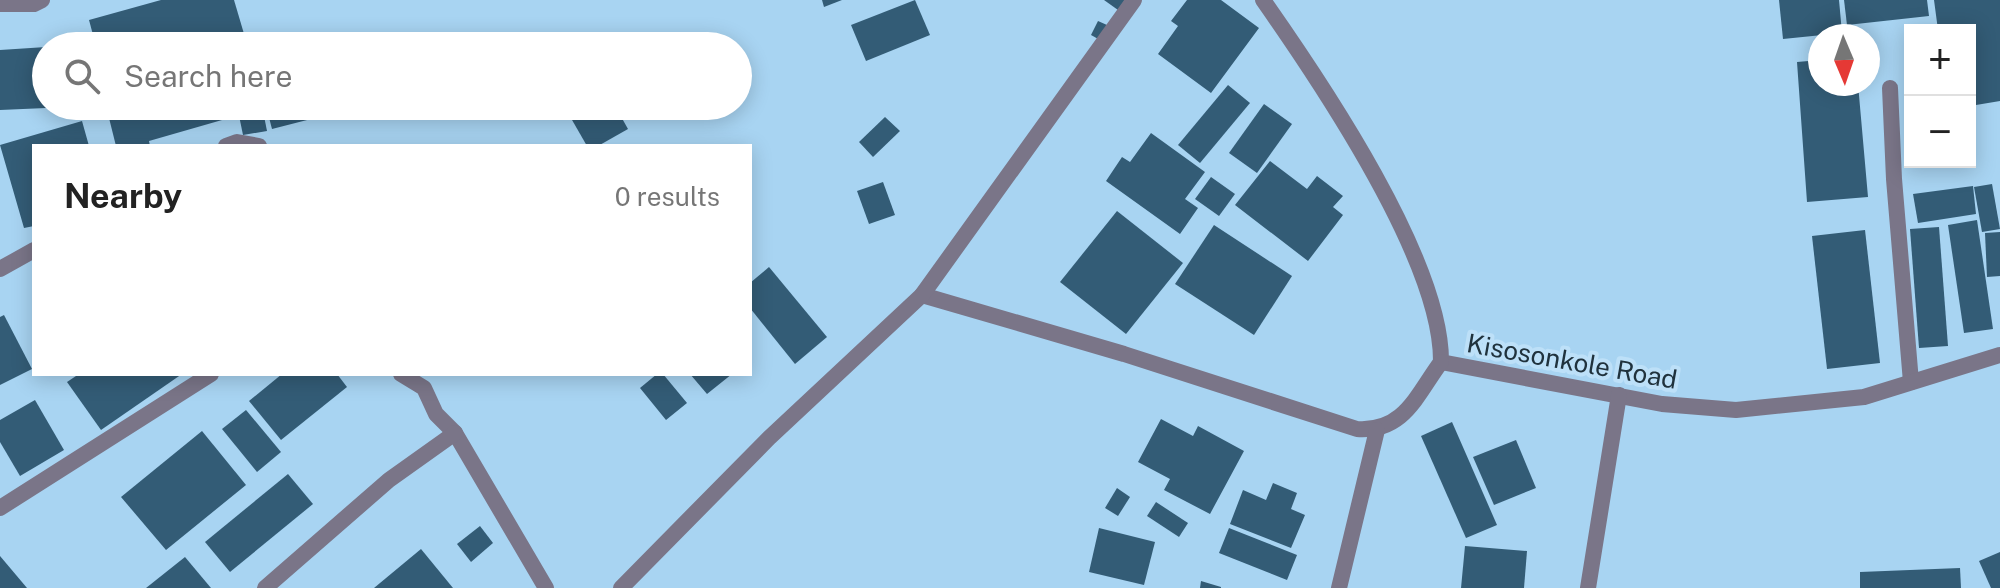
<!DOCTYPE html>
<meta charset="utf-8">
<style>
body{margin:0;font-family:"Public Sans",sans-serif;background:#f2f2f2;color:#222}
.controls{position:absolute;right:24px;top:24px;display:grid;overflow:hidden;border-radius:0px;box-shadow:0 4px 20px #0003}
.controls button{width:72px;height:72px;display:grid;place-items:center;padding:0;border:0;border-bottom:2px solid #e0e0e0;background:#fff;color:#222;font:40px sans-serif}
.compass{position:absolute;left:1808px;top:24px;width:72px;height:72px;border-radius:50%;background:#fff;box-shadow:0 4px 20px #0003;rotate:178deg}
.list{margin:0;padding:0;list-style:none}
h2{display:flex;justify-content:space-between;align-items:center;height:104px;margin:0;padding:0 32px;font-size:34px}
h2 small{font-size:26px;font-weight:400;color:#767676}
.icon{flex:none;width:44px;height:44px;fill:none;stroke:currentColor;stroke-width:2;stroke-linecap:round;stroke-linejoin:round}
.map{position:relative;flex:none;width:2000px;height:588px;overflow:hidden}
.search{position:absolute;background:#fff;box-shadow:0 4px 20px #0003;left:32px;top:32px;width:720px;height:88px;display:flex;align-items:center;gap:20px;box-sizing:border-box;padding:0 28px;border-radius:44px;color:#767676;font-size:30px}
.panel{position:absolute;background:#fff;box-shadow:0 4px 20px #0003;left:32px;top:144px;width:720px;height:232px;border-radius:0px}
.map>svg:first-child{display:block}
.building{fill:#335c76}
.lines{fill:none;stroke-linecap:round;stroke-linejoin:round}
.lane{stroke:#7a7588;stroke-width:16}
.street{stroke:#7a7588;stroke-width:16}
.labels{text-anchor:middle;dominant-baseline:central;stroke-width:8;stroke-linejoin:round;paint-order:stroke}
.street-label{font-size:26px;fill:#20323d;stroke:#bde0f8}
</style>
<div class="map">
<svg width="2000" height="588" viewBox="0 0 2000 588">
<rect width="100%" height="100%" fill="#a8d4f2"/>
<g class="building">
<polygon points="161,0 234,0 247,44 96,46 89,20"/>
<polygon points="822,0 842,0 824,7"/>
<polygon points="915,0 930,35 866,61 851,25"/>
<polygon points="1104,0 1125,0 1118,10"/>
<polygon points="1187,0 1221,0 1259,28 1211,93 1158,54 1178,26 1171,21"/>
<polygon points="1779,0 1839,0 1842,33 1783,39"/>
<polygon points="1844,0 1927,0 1929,16 1847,25"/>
<polygon points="1934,0 2000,0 2000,101 1970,106 1970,30 1938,30"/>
<polygon points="1098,21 1107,25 1100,40 1091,35"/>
<polygon points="424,42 424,46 401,46 401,44"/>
<polygon points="46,47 46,108 0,110 0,50"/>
<polygon points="1820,60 1820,84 1858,84 1868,197 1807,202 1797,62"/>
<polygon points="1228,85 1250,103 1200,163 1178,145"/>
<polygon points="1264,104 1292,124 1257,173 1229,153"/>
<polygon points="146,106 225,106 229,118 149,141 150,146 116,146 109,118"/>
<polygon points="237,106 262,106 267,131 243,135"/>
<polygon points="266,106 308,106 311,119 272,129"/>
<polygon points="564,106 615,106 628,129 598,146 587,146"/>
<polygon points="885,117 900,131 873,157 859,142"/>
<polygon points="82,121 89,146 34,146 34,226 24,228 0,145"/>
<polygon points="1151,133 1205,172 1185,199 1198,208 1180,234 1106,181 1122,157 1130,162"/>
<polygon points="1270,161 1307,189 1317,176 1343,196 1333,207 1343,215 1308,261 1235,205"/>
<polygon points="1211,177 1235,194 1219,216 1195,199"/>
<polygon points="883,182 895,215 869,224 857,191"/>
<polygon points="1992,184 2000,229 1982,232 1974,187"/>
<polygon points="1973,186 1976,214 1918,223 1913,194"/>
<polygon points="1117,211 1183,263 1126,334 1060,282"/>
<polygon points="1977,220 1993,329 1964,333 1948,225"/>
<polygon points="1214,225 1292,276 1254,335 1175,284"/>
<polygon points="1939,227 1948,346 1919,348 1910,229"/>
<polygon points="1865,230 1880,363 1827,369 1812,236"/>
<polygon points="2000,232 2000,276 1987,277 1985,233"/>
<polygon points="769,267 827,337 795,364 750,308 750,283"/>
<polygon points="4,315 32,369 0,385 0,317"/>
<polygon points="79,374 182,374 101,430 67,382"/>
<polygon points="282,374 337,374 347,387 281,440 249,401"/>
<polygon points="657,374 663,374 687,403 666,420 640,388"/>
<polygon points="690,374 732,374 707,394"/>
<polygon points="35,400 64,450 20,476 0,442 0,420"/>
<polygon points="246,410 281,452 257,472 222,429"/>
<polygon points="1161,419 1193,436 1198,426 1244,451 1210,514 1164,490 1170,479 1138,462"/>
<polygon points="1452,422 1497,525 1466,538 1421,436"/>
<polygon points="202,431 246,485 166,550 121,497"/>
<polygon points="1516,440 1536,488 1494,505 1473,457"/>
<polygon points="288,474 313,504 230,572 205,542"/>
<polygon points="1273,483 1297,493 1291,509 1305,515 1291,548 1230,524 1243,490 1266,500"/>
<polygon points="1117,488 1130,497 1118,516 1105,508"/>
<polygon points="1156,502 1188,523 1179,537 1147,516"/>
<polygon points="480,526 493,543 471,562 457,544"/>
<polygon points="1099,528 1155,542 1144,585 1089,572"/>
<polygon points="1229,528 1297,555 1287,580 1219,553"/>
<polygon points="1465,546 1527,551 1524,588 1461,588"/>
<polygon points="421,549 453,588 374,588"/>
<polygon points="2000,552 2000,588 1991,588 1979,561"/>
<polygon points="0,556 27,588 0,588"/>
<polygon points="185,557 211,588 146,588"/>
<polygon points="1960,568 1961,588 1860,588 1860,572"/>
<polygon points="1201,581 1221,587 1221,588 1200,588"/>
</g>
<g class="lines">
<polyline class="lane" points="1890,88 1894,179 1911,382"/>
<g class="street">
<path d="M1263,0c59,84 179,261 178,362l221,42 74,6 128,-13 136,-42"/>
<polyline points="0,4 34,4 42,0"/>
<polyline points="226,146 237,142 259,146"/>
<polyline points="0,269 34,250"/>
<path d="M922,295l202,59 233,75c47,3 59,-33 84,-67"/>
<polyline points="401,374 424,388 436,414 455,433 546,588"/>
<polyline points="0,508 211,374"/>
<polyline points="265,588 389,480 455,433"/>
<polyline points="621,588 769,438 922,295 1134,0"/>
<polyline points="1339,588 1377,430"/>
<polyline points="1588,588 1619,395"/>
</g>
</g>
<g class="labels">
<g class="street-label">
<text transform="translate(1572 361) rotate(10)">Kisosonkole Road</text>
</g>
</g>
</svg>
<div class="controls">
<button>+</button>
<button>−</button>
</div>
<svg class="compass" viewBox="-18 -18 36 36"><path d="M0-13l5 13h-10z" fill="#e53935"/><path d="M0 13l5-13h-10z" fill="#767676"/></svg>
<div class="search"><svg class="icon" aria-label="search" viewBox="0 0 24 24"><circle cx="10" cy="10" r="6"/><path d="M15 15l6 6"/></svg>Search here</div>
<section class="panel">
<h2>Nearby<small>0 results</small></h2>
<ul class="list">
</ul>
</section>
</div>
